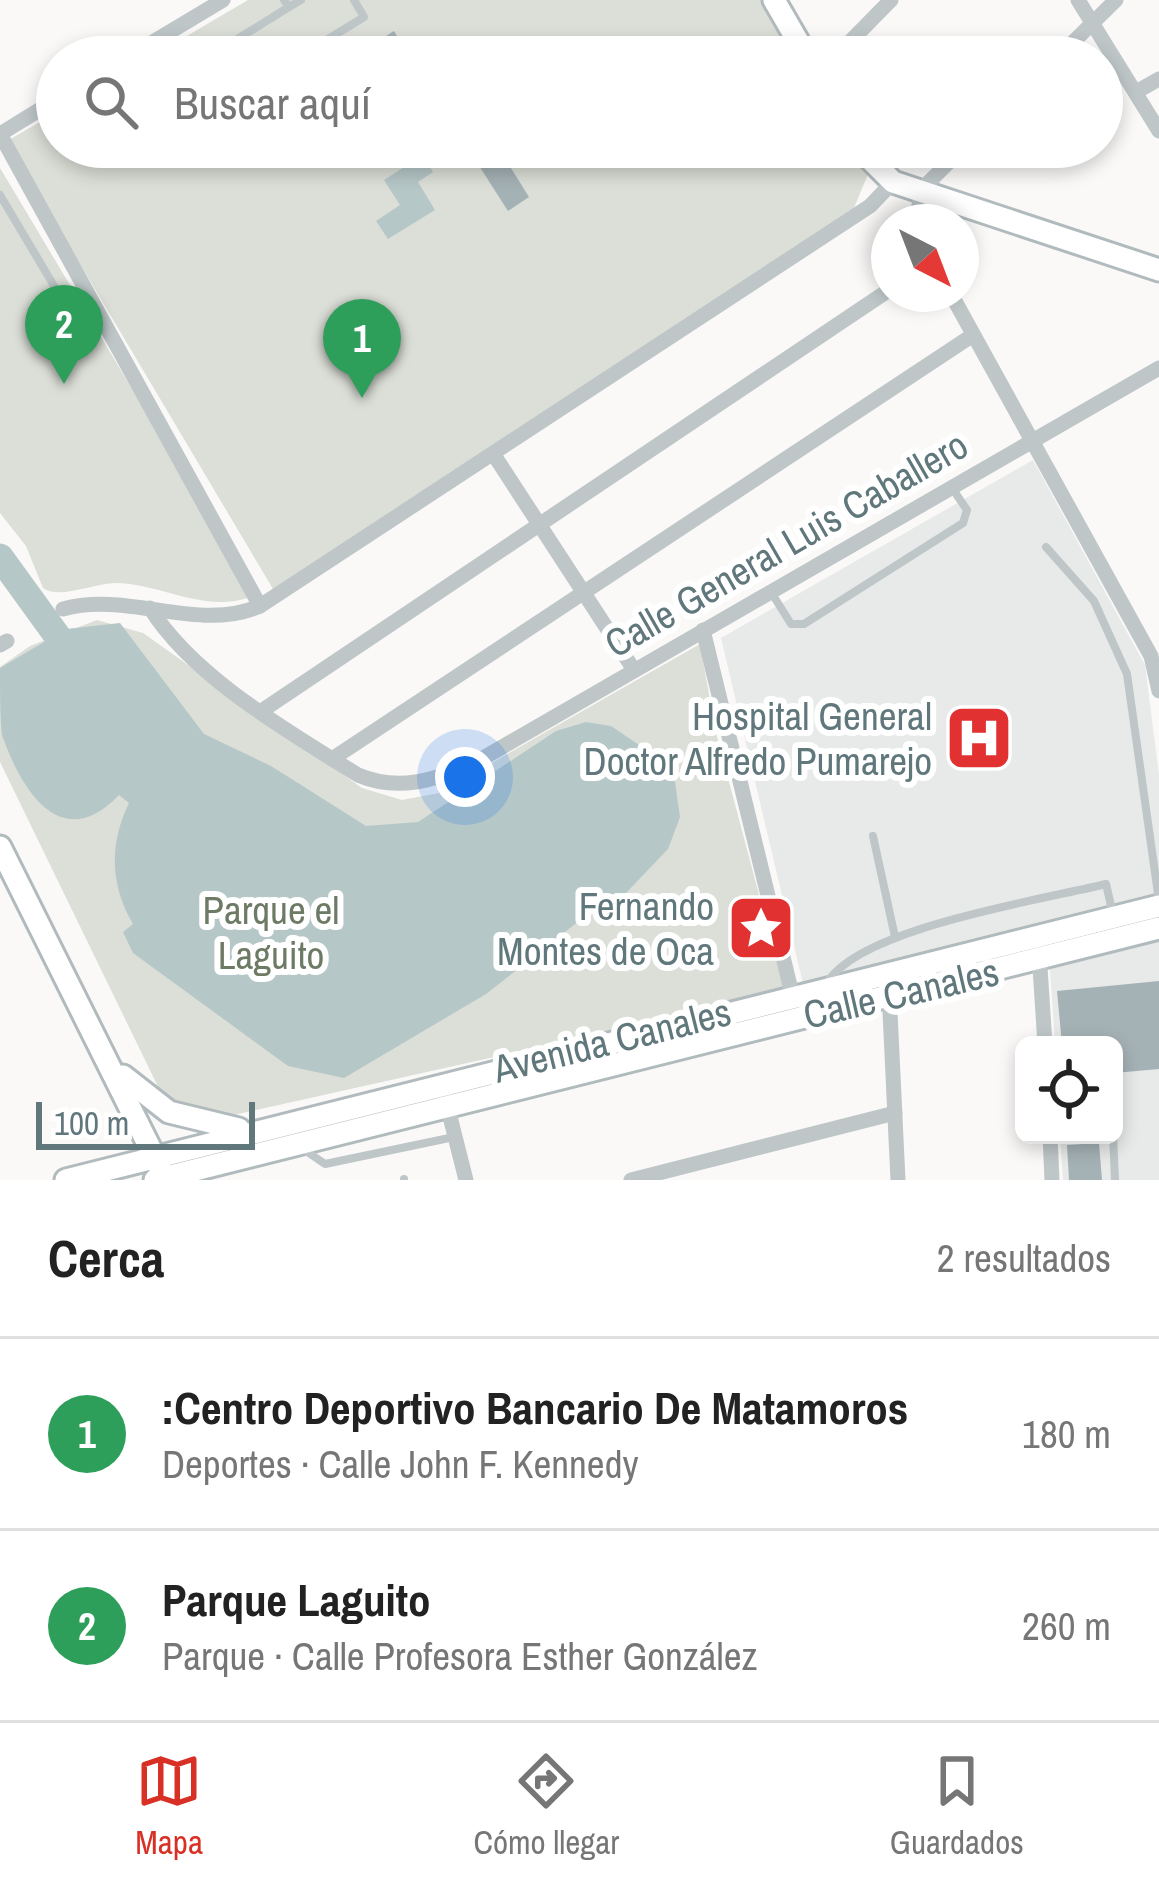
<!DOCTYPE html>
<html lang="es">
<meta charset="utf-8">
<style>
body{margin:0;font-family:"Archivo Narrow",sans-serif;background:#f2f2f2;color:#222}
.controls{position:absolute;right:36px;bottom:36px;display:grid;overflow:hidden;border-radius:18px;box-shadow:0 6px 18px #0003}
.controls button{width:108px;height:108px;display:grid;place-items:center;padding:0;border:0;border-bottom:3px solid #e0e0e0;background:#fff;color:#222;font:60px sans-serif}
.compass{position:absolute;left:871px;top:204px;width:108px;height:108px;border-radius:50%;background:#fff;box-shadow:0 6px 18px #0003;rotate:138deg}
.scale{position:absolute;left:36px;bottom:30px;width:219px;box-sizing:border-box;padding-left:12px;border:6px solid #60777c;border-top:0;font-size:33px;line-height:42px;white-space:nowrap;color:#60777c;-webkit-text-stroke:9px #fff;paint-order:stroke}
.you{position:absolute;left:465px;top:777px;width:42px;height:42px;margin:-30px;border:9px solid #fff;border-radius:50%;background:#1a73e8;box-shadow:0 0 0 18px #1a73e833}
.badge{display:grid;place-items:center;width:78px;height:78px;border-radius:50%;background:#d93025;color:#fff;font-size:39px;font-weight:700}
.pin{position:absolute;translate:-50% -99px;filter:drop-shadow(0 3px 6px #0008)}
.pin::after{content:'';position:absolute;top:63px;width:42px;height:36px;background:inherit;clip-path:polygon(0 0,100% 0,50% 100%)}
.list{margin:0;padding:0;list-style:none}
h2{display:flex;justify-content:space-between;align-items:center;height:156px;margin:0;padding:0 48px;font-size:51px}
h2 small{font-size:39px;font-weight:400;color:#767676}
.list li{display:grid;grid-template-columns:78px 1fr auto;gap:36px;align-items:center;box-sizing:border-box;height:192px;padding:0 48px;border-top:3px solid #e0e0e0}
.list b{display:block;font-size:45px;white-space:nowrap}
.list p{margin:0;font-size:39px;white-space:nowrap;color:#767676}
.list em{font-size:39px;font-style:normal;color:#767676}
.icon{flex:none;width:66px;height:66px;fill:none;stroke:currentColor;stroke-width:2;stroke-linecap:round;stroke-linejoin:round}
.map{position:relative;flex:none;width:1159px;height:1180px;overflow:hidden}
.search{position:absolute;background:#fff;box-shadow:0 6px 18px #0003;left:36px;right:36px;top:36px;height:132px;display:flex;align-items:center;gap:30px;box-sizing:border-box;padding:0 42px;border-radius:66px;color:#767676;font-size:45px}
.sheet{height:540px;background:#fff}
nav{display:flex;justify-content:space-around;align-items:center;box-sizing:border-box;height:168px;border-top:3px solid #e0e0e0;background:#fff;font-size:33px;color:#767676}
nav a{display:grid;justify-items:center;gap:6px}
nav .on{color:#d93025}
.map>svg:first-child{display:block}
.built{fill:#e8e9e9}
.green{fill:#dbdfd7}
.water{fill:#b6c7c8}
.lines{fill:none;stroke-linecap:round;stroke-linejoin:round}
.river{stroke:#b6c7c8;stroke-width:27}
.building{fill:#a5b2b5}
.secondary-casing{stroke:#b1babd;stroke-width:27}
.lane{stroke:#bec6c8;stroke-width:8}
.street{stroke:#bec6c8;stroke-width:15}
.secondary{stroke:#fff;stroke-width:21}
.labels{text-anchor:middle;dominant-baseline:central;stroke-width:12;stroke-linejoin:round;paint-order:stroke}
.street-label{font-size:39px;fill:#60777c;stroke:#fff}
.poi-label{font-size:39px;fill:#60777c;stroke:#fff;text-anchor:end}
.park-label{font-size:39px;fill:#6d7a64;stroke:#fff}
</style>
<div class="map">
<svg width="1159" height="1180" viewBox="0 0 1159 1180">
<rect width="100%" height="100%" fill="#faf9f8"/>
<g class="built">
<polygon points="1033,460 1145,665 1159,775 1159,895 804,988 721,638"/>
<polygon points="1159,942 1159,1180 1063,1180 1060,1135 1114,1135 1114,1045 1055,1045 1050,969"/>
</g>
<g class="green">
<polygon points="248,0 765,0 798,57 151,57"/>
<polygon points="57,112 57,147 852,147 868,174 854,208 273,589 7,141"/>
<path d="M0,168l159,266 89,164c-46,14 -87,-14 -132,-15 -22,0 -57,17 -73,5l-17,-42 -26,-33z"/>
<polygon points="97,620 143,633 362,788 402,800 439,793 700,644 716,733 785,992 216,1119 165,1101 0,762 0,667 30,646"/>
</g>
<g class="water">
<polygon points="423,155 433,172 418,182 435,210 388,239 376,221 400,205 384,180"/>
<path d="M120,623l84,111 67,32 95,60 52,-4 138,-91 30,-9 25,4 62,42 7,49 -12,32 -41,43 -29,14 -112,88 -142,84 -56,-12 -155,-113 -10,-21 10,-8c-23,-39 -24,-80 -4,-121l-10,-8c-57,60 -97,-3 -117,-60 -2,-18 -2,-47 -2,-67l66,-39z"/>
</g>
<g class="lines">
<polyline class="river" points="0,557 58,637"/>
</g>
<g class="building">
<polygon points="394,31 410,57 352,57"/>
<polygon points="467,147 498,147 529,197 508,211"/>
<polygon points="1159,981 1159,1069 1114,1073 1114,1045 1062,1045 1057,991"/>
<polygon points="1099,1143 1102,1180 1069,1180 1067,1145"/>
</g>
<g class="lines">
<g class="secondary-casing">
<g id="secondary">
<polyline points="774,0 807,57"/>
<polyline points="858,147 893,182 1159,270"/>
<polyline points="0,847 160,1168"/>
<polyline points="123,1076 169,1112 239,1129"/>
<polyline points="66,1180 1159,906"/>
<polyline points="155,1180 1159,928"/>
</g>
</g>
<g class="lane">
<polyline points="289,7 301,0"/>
<polyline points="229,57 223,48 289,7 284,0"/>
<polyline points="299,57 364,17 354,0"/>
<polyline points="0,195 60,296 86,294"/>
<polyline points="1046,547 1094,601 1127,674 1159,901"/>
<polyline points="771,592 791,624 804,624 963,523 967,510 952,488"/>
<polyline points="873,836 895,937"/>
<path d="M827,983c32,-55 214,-83 279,-99l7,30"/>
<polyline points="1113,1135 1115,1180"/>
<polyline points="303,1149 325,1164 454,1137"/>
<polyline points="404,1179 404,1180"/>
</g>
<g class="street">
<polyline points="1078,0 1159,131"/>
<polyline points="128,57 223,0"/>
<polyline points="835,57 891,0"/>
<polyline points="1058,57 1116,0"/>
<polyline points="1136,92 1159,79"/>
<polyline points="0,134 260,606"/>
<polyline points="0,134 57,99"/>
<polyline points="916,222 922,189 964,147"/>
<polyline points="951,294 1151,656 1159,691"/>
<polyline points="494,455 634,670"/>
<path d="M150,608c44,70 138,123 208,167 40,17 76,5 113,-10l688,-397"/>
<path d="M63,609c66,-18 135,24 197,-3l610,-400 23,-24"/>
<polyline points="703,630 795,1006"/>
<polyline points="0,645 7,641"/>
<polyline points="263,710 889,290"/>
<polyline points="332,759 973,335"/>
<polyline points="1039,952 1045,1045"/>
<polyline points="889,991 898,1180"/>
<polyline points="445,1097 466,1180"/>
<polyline points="1050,1135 1052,1180"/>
<polyline points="631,1180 895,1113"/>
</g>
<use href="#secondary" class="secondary"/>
</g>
<defs>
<g id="hospital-square" transform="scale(3.45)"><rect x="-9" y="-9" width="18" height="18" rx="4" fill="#e13131" stroke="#fff"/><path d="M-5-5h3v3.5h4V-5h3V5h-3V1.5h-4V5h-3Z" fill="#fff"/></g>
<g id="sight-square" transform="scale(3.45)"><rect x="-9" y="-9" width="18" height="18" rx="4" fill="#e13131" stroke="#fff"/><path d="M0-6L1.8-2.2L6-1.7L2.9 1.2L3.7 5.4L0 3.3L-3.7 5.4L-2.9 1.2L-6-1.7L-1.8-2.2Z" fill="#fff"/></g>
</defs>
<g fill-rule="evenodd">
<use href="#hospital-square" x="979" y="738"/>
<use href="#sight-square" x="761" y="928"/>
</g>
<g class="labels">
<g class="street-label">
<text transform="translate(786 544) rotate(-30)">Calle General Luis Caballero</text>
<text transform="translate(901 993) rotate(-13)">Calle Canales</text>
<text transform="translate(612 1040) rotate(-14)">Avenida Canales</text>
</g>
<g class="poi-label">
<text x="932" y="716">Hospital General<tspan x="932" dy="45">Doctor Alfredo Pumarejo</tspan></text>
<text x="714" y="906">Fernando<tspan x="714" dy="45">Montes de Oca</tspan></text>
</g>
<g class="park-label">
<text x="271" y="910">Parque el<tspan x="271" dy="45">Laguito</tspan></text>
</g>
</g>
</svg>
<div class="controls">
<button><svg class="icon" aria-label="locate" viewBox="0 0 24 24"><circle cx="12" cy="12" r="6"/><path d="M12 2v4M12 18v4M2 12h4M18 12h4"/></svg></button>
</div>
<svg class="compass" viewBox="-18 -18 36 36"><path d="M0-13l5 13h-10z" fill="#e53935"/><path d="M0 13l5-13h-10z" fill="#767676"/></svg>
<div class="scale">100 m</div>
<div class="you"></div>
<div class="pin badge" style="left:362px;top:398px;background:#2e9e5b">1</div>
<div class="pin badge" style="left:64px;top:384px;background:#2e9e5b">2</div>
<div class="search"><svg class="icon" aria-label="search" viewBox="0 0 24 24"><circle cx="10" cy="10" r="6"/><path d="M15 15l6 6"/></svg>Buscar aquí</div>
</div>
<section class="sheet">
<h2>Cerca<small>2 resultados</small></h2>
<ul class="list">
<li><span class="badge" style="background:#2e9e5b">1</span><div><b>:Centro Deportivo Bancario De Matamoros</b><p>Deportes · Calle John F. Kennedy</p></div><em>180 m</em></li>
<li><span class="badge" style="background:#2e9e5b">2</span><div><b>Parque Laguito</b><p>Parque · Calle Profesora Esther González</p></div><em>260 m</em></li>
</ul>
</section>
<nav>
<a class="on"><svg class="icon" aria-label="map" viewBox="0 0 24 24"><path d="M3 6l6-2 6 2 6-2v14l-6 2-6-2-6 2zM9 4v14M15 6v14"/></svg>Mapa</a>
<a><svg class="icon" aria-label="directions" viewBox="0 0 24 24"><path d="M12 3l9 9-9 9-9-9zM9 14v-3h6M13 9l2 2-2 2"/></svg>Cómo llegar</a>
<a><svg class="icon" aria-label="saved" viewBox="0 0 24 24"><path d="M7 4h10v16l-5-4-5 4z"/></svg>Guardados</a>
</nav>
